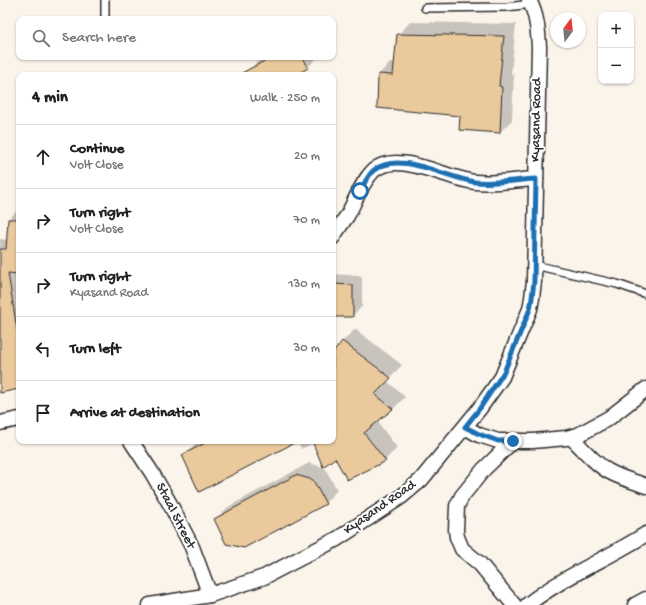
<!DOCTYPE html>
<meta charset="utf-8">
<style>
body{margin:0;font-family:"Gochi Hand",sans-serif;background:#f2f2f2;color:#202124}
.controls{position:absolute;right:12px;top:12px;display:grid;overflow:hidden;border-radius:8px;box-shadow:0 1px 3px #0004}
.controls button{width:36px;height:36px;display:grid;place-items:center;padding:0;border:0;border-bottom:1px solid #e0e0e0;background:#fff;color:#202124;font:20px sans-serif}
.compass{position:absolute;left:550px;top:12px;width:36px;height:36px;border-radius:50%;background:#fff;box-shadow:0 1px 3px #0004;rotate:15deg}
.stop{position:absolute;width:12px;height:12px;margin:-9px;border:3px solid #1f6fb2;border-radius:50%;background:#fff}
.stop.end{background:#1f6fb2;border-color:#fff;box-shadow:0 1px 4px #0008}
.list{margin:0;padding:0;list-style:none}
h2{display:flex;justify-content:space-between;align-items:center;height:52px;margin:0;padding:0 16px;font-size:17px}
h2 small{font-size:13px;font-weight:400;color:#757577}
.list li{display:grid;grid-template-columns:26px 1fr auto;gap:12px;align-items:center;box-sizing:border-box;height:64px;padding:0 16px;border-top:1px solid #e0e0e0}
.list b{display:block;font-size:15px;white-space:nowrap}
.list p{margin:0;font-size:13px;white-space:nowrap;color:#757577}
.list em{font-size:13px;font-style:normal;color:#757577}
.icon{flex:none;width:22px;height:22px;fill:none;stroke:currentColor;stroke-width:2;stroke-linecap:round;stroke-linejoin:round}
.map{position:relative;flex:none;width:646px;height:605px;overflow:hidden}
.search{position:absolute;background:#fff;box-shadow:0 1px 3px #0004;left:16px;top:16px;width:320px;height:44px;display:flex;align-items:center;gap:10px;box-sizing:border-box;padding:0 14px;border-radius:8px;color:#757577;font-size:15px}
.panel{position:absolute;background:#fff;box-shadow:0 1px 3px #0004;left:16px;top:72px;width:320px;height:372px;border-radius:8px}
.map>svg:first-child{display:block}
.shadow{fill:#0003}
.building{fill:#eac99c;stroke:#2b2b2b}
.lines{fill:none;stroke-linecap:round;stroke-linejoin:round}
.lane-casing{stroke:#2b2b2b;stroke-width:10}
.street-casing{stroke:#2b2b2b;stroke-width:17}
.lane{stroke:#fff;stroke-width:7}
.street{stroke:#fff;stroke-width:14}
.route{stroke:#1f6fb2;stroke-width:5}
.labels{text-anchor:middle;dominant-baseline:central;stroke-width:4;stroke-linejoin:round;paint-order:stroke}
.street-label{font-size:14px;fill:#2b2b2b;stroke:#fff}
</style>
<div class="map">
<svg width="646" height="605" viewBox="0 0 646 605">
<rect width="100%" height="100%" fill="#fbf4eb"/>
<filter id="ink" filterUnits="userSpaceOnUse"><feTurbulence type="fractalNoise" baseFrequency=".025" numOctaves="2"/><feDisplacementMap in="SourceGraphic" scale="8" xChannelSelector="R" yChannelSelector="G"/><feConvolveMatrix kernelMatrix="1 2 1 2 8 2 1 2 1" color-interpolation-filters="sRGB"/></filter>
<g filter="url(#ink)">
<g class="shadow">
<polygon points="410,22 516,24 511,74 514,74 512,120 500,132 461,115 379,74 391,62 396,62 398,35"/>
<polygon points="262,57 318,57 307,68 294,75 249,75 249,70"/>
<polygon points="333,99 336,100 333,107"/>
<polygon points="18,210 19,210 19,388 0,392 0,275 9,273 9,272 0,272 0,239 8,240 8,219"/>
<polygon points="333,274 362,276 362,307 352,316 333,316"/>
<polygon points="355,329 402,365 387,381 405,397 393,409 377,421 397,448 385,460 335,457 314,443 301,449 298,441 333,441 333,355 343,341"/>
<polygon points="199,441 296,441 184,455 196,443"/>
<polygon points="309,463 325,468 337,490 325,503 216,519 228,507"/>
</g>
<g class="building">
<polygon points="397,34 504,36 499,86 502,87 500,133 459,130 460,116 377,108 378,74 393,75"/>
<polygon points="272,57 303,57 308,68 296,75 238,75"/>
<polygon points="8,219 19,219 19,274 8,273 19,342 19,389 0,393 0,249 6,249"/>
<polygon points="333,284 353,285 353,317 333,317"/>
<polygon points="342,341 391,378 375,394 393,409 364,433 386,461 347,480 335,458 323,467 312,441 333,441 333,353"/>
<polygon points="209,441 298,441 199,492 182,455"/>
<polygon points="296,475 313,480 326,504 244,548 226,544 214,519"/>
</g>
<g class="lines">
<g class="lane-casing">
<g id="lane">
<polyline points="425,8 507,7 531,4"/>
<polyline points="105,19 105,0"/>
<polyline points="534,265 617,284 646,294"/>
</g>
</g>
<g class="street-casing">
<g id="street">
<path d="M333,237c4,-7 9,-14 14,-21 8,-14 14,-33 26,-45 23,-22 74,8 102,11 20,2 41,-2 61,-3"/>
<polyline points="0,423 19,419"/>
<polyline points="465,427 479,435 498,441 533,441 566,438 578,435 609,418 646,389"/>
<path d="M571,437c11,11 23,26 37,34 12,7 25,10 38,15"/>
<polyline points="131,441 152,473 170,504 192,547 210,595"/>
<polyline points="513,441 484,469 462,496 457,506 456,530 457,537 462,549 480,564 514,605"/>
<path d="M150,605l60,-10 54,-18 73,-38 64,-42 20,-17 59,-72 22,-31 2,-5 26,-63 2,-11 2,-17 5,-234c-1,-17 -2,-32 -10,-47"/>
<path d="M527,605c37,-29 80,-46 119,-71"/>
<polyline points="635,605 646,599"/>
</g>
</g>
<use href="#lane" class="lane"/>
<use href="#street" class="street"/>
</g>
</g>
<g class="lines" filter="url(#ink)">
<path class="route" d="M360,191c4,-7 8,-16 14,-21 26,-20 72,8 101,12 20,2 41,-2 61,-3l-2,102 -2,17 -2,11 -26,63 -24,36 -15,19 14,7 19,7h15"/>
</g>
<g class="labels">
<g class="street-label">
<text transform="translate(537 120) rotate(-89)">Kyasand Road</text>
<text transform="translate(380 508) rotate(-35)">Kyasand Road</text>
<text transform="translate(175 516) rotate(63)">Staal Street</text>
</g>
</g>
</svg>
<div class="controls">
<button>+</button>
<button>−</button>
</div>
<svg class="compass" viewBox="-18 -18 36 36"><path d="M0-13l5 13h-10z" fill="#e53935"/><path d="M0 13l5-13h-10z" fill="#757577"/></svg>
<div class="stop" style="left:360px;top:191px"></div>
<div class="stop end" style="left:513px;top:441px"></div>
<div class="search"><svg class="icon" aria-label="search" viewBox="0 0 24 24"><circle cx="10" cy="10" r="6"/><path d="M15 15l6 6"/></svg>Search here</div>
<section class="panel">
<h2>4 min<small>Walk · 250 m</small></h2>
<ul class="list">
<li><svg class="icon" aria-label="ahead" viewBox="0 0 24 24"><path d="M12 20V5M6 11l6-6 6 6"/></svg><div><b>Continue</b><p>Volt Close</p></div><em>20 m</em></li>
<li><svg class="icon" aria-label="right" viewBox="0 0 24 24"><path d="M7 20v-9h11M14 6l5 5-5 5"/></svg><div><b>Turn right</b><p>Volt Close</p></div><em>70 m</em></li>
<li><svg class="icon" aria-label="right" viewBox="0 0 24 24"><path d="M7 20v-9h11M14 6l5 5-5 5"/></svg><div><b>Turn right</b><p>Kyasand Road</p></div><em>130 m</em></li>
<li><svg class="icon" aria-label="left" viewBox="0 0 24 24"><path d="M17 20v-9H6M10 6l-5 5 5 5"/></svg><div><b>Turn left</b></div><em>30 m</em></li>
<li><svg class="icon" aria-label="arrive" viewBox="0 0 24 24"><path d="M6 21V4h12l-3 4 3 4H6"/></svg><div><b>Arrive at destination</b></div></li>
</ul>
</section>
</div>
